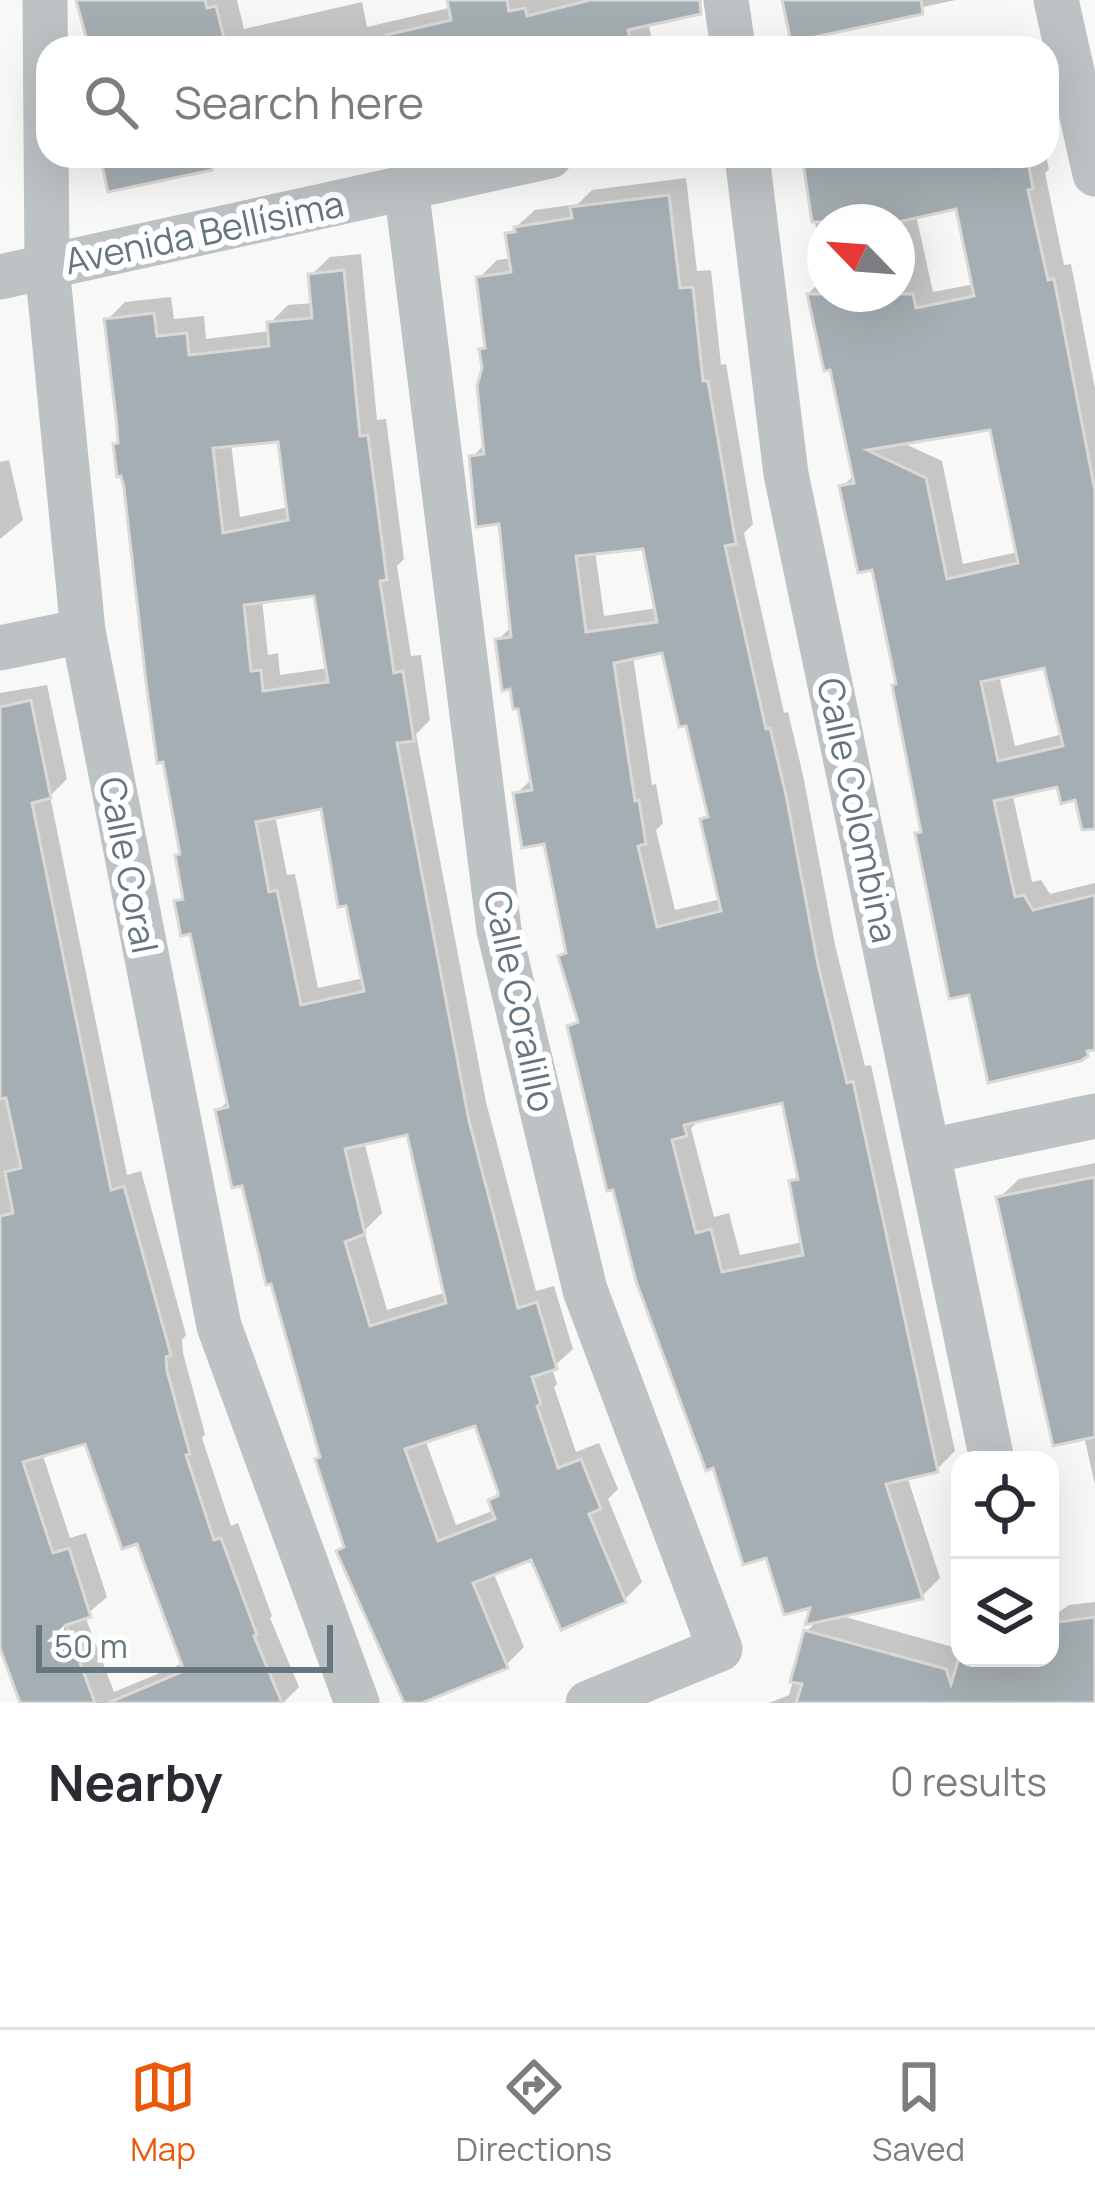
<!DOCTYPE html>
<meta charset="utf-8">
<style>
body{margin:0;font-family:Manrope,sans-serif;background:#f2f2f3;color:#2b2b33}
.controls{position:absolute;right:36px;bottom:36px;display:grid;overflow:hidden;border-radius:24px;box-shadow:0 12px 48px #0002}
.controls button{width:108px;height:108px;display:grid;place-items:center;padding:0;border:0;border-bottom:3px solid #e1e1e2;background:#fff;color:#2b2b33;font:60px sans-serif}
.compass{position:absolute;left:807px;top:204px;width:108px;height:108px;border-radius:50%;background:#fff;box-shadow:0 12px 48px #0002;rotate:295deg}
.scale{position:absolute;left:36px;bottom:30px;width:297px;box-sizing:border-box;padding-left:12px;border:6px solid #66767e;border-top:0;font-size:33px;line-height:42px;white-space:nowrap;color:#66767e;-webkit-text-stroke:9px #fff;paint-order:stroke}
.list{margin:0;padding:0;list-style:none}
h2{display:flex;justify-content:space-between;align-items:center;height:156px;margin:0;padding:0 48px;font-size:51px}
h2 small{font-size:39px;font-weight:400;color:#7c7c81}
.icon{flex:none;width:66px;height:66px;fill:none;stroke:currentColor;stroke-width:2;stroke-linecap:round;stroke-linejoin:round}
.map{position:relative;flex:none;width:1095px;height:1703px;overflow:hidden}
.search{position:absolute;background:#fff;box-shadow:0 12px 48px #0002;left:36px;right:36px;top:36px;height:132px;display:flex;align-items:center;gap:30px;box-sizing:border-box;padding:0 42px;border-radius:36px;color:#7c7c81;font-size:45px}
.sheet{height:324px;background:#fff}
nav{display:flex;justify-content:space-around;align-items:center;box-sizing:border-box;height:168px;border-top:3px solid #e1e1e2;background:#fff;font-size:33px;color:#7c7c81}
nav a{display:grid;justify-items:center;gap:6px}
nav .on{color:#ea580c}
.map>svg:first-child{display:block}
.shadow{fill:#0003;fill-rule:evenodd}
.building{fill:#a5aeb2;stroke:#dad9d8;stroke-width:3;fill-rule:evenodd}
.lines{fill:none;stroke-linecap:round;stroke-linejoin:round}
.minor{stroke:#bdc2c5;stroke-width:45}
.labels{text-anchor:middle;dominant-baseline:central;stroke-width:12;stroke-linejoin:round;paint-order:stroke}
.street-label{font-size:36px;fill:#66767e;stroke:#fff}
</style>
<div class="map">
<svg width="1095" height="1703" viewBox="0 0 1095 1703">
<rect width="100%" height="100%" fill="#f8f8f6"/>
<g class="shadow">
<polygon points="79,0 237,0 244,29 362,2 367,27 483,0 669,0 648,23 654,48 92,48"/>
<polygon points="785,0 956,0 875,17"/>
<path d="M810,156h236l3,13 -4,4 19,92 7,-1 24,125v430l-36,-36 -46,14 19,85 9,-2 9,14 45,-11v165l-9,6 -167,-220 4,-5 -48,-263 -33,-79 13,-13 -23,-108 -6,1 -16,-75 15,-15v17h72v-72h-72v46l-18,-81zM958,206l17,78 -42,8 -17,-77zM993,427l25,125 -55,12 -21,-103 -41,-19zM1047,664l16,70 -48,12 -16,-71z"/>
<path d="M686,178l11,93 14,-1 10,95 5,-1 27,160 -9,9 40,180 4,-1 15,63 32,170 30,121 6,-1 84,386 -18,18 -30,7 33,102 -18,18 -84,19 122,34v9h90v-40l19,-13 26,-3v101h-326l20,-8 18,-64 12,-12 -4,-16 -244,-576 9,-9 -18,-61 7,-7 -22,-109 -31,-47 17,-16 -12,-73 -23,-65 15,-15 -11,-104 -30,-64 14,-14 -4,-93 6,-6 -9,-66 18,-18 14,-2 -3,-24 27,-24 43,-6 14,-14zM646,546l12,62 -54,8 -9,-65zM664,649l24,73 22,91 -6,7 17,79 -46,11 -19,-80 7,-7 -7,-39 -4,1 -19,-129zM785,1099l15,74 -8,9 11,60 -63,13 -11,-42 -15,4 -23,-89 10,-9z"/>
<path d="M361,254l16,166 9,-1 18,140 -7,7 14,90 10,-1 9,65 -14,14 70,368 50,189 18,-5 19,63 -21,19 5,16 -3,3 22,65 23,-9 19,46 -10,10 34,83 -18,18 -91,-44 -40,16 31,75 -18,18 -92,38h-7l-68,-152 8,-7 -25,-88 -78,-273 -26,-72 11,-12 -37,-169 -14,-28 7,-7 -2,-43 -62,-412 -14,-120 18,-18 46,-5 3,22 30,-3 2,23 65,-8 -1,-8 18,-18 26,-2 -3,-28 19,-18zM281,439l8,68 -49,10 -9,-74zM316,592l13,76 -49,7 -2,-22 -10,2 -6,-55zM323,806l41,172 -46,10 -23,-114 -8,1 -12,-60zM410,1131l37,161 -60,18 -23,-79 18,-18 -18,-72zM477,1423l23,69 -9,9 4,9 -39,15 -31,-86z"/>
<polygon points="9,460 23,520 0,539 0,462"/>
<path d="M47,685l20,94 -17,17 77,379 14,-4 45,164 -4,5 1,13 22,81 -3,4 29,88 7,-3 34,93 -2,2 29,69 -16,16h-259l-24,-59v-951zM87,1440l52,100 45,123 -70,29 -29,-76 22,-19 -21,-64 -16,5 -28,-85z"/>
<polygon points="1095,1163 1095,1485 1084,1436 999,1198 1019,1179"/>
</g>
<g class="building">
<polygon points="76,0 205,0 207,8 216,6 224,38 185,48 89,48"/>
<polygon points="447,0 507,0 509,11 525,8 527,16 590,0 700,0 701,14 628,30 632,48 387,48 386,35 451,20"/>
<polygon points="782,0 921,0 923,14 791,42"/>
<polygon points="100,156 211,156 212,170 108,192"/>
<path d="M802,156h225l6,33 -5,1 20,90 6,-1 41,212v338l-13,1 -7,-30 -14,4 -4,-17 -63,14 21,96 9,-2 9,15 62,-15v155l-8,1 1,5 -7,5 -93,22 -19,-88 -20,4 -34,-166 6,-1 -29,-147 4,-1 -24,-114 -14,3 -19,-87 15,-3 -24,-113 -6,1 -17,-77h106l3,14 58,-12 -18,-87 -58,13h-86zM990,430l28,133 -71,16 -21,-101 -59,-28zM1044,668l19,78 -65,15 -17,-79z"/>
<path d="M669,195l11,93 13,-1 10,94h5l28,163 -11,2 41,183 4,-1 16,67 32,170 29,118 6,-2 85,391 -52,12 37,115 -118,26 5,-17 -26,7 -18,-57 -23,7 -30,-97 -7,3 -70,-190 -23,-91 -6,1 -40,-165 11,-4 -20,-66 8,-3 -22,-109 -22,4 -9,-55 19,-3 -14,-81h-5l-3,-20 -8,2 -7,-52 16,-2 -12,-113 -23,3 -7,-71 15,-2 -7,-68 5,-18 -3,-19 6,-1 -9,-71 35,-5 -6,-39 10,-1 -1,-5 58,-9 -2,-11zM643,549l14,73 -71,10 -10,-76zM662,653l17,74 7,-1 22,91 -8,2 21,92 -64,16 -19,-81 8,-2 -7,-44 -4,1 -21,-138zM782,1103l16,76 -9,2 14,74 -81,17 -11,-43 -15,4 -24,-93 15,-4 -3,-11z"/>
<path d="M344,270l16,166 8,-1 19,145 -7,1 14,92 9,-2 11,70 -17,2 72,378 49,187 19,-6 20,67 -25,8 9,27 -4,2 21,62 23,-9 20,50 -12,5 37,88 -65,28 -30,-70 -58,23 35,85 -86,35h-18l-68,-152 8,-4 -29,-88 5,-2 -49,-173 -5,1 -24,-99 -10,2 -17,-78 13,-3 -38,-173 -9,2 -7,-35 9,-2 -8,-44 5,-1 -17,-92 -6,1 -11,-81 -22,-194 -3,-12 -4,1 -4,-33 5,-1 -1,-17 -13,-107 50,-6 3,23 30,-3 2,22 80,-9 -2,-24 45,-4 -4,-44zM278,442l10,78 -65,13 -10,-85zM314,596l14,86 -65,9 -2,-21 -10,1 -7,-66zM321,809l17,98 8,-1 18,85 -63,14 -24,-115 -8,2 -13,-70zM407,1135l39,168 -76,23 -25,-84 20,-8 -20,-85zM475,1426l23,66v4l-10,4 7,19 -57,22 -33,-92z"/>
<polygon points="31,700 51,798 32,803 111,1190 124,1186 171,1355 166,1357 167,1371 190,1454 186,1455 214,1540 221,1538 257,1635 254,1636 282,1703 108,1703 184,1671 137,1544 122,1549 85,1444 23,1462 53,1553 69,1548 91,1617 66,1625 95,1703 20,1703 0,1648 0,1216 13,1213 5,1172 21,1168 6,1098 0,1099 0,707"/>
<polygon points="1095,1177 1095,1437 1053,1446 996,1197"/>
<polygon points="1095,1617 1095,1703 796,1703 802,1684 790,1682 804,1630 946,1669 951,1684 959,1658 1050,1658 1050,1623"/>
</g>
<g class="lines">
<g class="minor">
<polyline points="45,0 47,266 83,631 219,1326 357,1703"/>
<polyline points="726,0 733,48"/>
<polyline points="1056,0 1095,174"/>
<polyline points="747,156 786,474 992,1460"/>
<polyline points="406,187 499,930 585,1290 720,1649 588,1703"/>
<polyline points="0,277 550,156"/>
<polyline points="0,648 83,631"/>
<polyline points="930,1151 1095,1116"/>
</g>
</g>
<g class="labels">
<g class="street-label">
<text transform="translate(204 232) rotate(-12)">Avenida Bellísima</text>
<text transform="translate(858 810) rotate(78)">Calle Colombina</text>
<text transform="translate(129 865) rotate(79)">Calle Coral</text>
<text transform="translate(520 1001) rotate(78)">Calle Coralillo</text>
</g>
</g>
</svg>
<div class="controls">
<button><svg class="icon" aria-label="locate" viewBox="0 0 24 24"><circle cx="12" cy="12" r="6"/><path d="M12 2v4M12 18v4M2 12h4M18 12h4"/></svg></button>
<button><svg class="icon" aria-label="layers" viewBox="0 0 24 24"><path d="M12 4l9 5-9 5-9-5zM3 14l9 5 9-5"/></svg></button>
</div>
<svg class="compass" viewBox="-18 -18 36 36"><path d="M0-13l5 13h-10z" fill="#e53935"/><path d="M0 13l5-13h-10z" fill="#7c7c81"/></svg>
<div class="scale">50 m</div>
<div class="search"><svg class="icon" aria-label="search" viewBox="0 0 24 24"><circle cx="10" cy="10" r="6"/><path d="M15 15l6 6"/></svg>Search here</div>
</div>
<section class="sheet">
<h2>Nearby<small>0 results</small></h2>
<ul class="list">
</ul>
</section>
<nav>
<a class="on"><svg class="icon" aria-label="map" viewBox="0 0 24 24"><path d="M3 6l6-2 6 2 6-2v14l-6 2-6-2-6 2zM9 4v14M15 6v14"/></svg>Map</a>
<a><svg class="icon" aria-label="directions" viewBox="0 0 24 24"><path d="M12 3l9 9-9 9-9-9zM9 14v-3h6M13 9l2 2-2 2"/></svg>Directions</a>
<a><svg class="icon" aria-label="saved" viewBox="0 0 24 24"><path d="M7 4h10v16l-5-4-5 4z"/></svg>Saved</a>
</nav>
